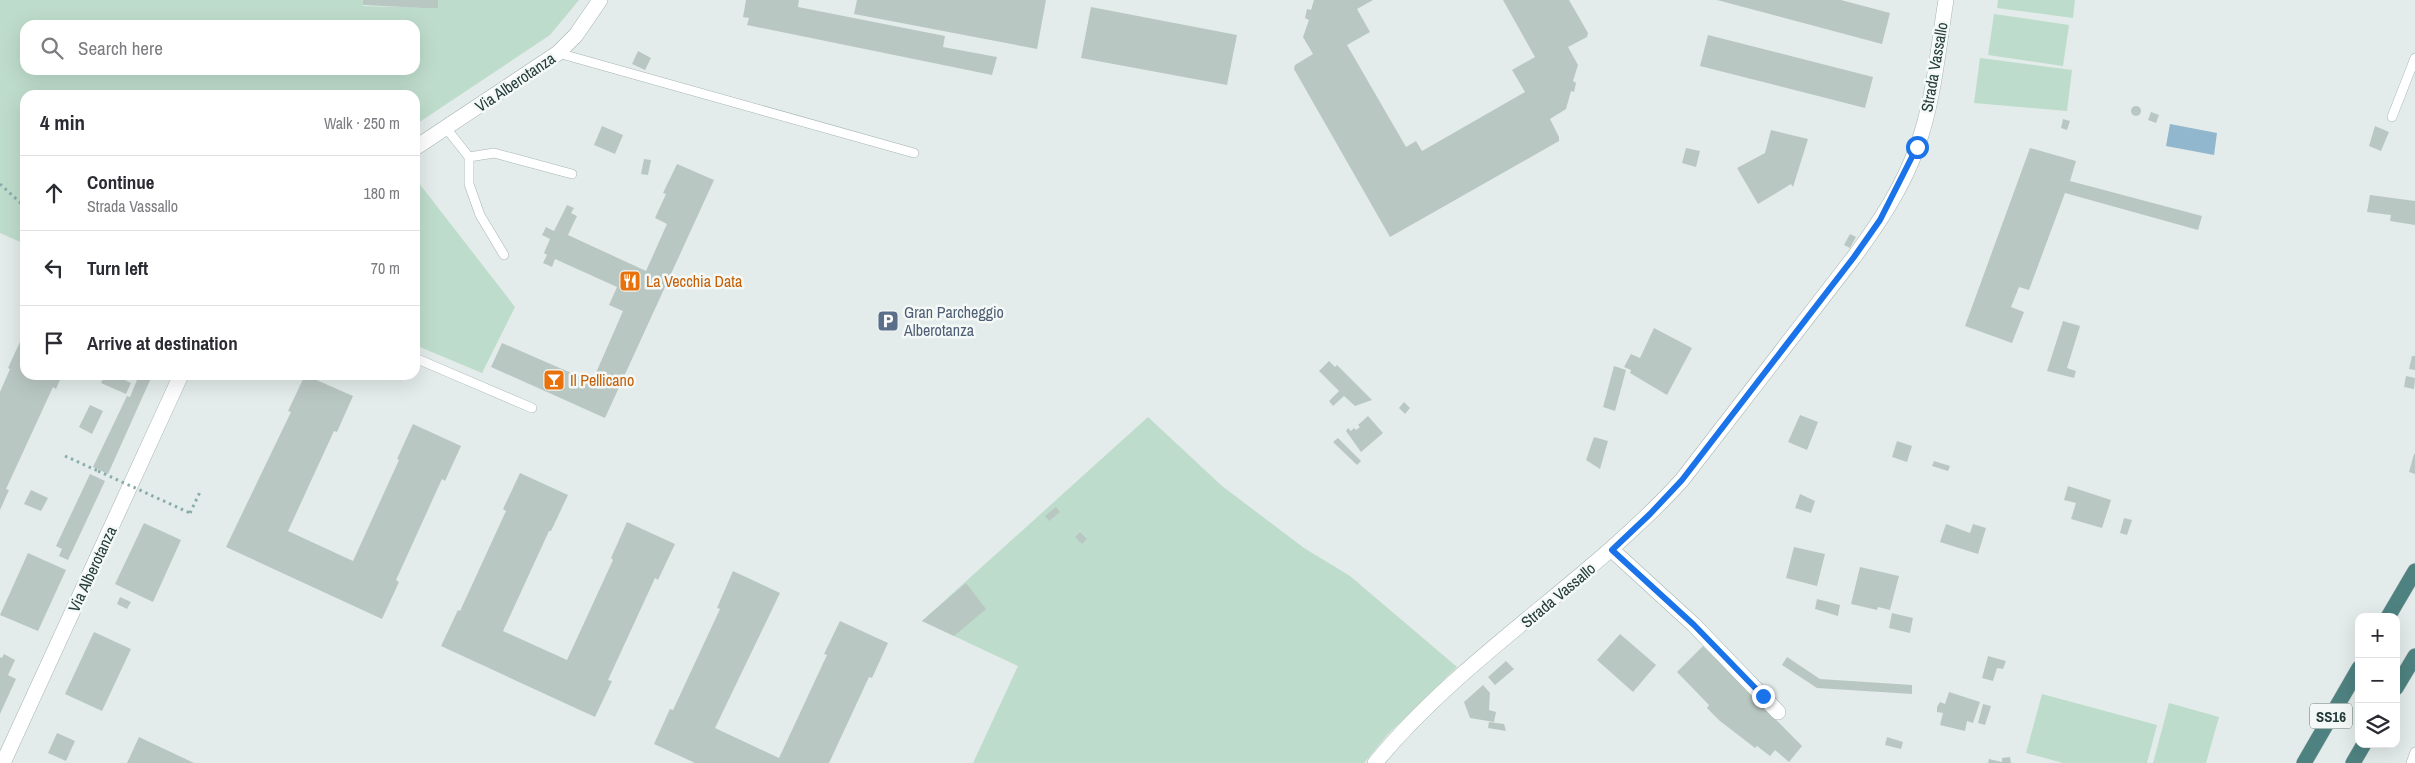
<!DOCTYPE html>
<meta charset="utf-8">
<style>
body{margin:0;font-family:"Archivo Narrow",sans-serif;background:#f7f7f7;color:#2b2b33}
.controls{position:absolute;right:15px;bottom:15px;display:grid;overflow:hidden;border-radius:10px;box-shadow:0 5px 20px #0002}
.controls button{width:45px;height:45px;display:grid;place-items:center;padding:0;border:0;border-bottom:1px solid #e1e1e2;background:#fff;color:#2b2b33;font:25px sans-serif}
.stop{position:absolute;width:15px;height:15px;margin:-11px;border:4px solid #1a73e8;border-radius:50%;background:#fff}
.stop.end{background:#1a73e8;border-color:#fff;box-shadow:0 1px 5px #0008}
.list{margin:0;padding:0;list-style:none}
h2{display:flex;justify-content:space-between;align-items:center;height:65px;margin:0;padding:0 20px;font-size:21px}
h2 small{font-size:16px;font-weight:400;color:#7c7c81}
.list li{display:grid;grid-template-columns:32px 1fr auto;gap:15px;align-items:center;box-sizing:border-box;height:75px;padding:0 20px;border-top:1px solid #e1e1e2}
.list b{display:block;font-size:19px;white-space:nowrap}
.list p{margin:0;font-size:16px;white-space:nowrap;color:#7c7c81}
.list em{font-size:16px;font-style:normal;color:#7c7c81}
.icon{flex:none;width:28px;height:28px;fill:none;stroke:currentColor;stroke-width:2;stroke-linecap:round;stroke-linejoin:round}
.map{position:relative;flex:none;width:2415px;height:763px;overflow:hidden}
.search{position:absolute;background:#fff;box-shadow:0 5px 20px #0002;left:20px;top:20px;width:400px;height:55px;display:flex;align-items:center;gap:12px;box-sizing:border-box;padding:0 18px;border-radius:15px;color:#7c7c81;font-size:19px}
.panel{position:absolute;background:#fff;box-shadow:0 5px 20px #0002;left:20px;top:90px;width:400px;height:290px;border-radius:15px}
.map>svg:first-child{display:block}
.green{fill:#bedccc;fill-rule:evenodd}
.water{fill:#90b7cd}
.building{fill:#b9c7c3}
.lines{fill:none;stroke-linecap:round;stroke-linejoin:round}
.service-casing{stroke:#a6b4b2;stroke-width:10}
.minor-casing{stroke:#a6b4b2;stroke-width:16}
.trunk-casing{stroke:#c2c8c8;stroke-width:16}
.path{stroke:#86ada9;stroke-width:3;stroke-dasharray:2.5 4;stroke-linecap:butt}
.service{stroke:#fff;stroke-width:9}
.minor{stroke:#fff;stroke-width:15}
.trunk{stroke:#4e8280;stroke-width:15}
.path-bridge{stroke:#86ada9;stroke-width:3;stroke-dasharray:2.5 4;stroke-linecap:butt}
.route{stroke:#1a73e8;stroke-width:6}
.labels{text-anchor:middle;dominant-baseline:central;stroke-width:5;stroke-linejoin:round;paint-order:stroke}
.shield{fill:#f4f9f7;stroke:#627573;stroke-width:1}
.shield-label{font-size:15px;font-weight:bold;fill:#243c3a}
.street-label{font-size:16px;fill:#243c3a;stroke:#f4f9f7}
.food-label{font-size:16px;fill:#c56008;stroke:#f4f9f7;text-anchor:start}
.service-label{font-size:16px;fill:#4e5e75;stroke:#f4f9f7;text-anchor:start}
</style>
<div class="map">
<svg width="2415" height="763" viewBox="0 0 2415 763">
<rect width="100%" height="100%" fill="#e3ecea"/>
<g class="green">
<path d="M0,0h363v6l74,2 1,-8h141l-29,35 -135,90v-30h-390v149l-25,-11zM25,25h390v45h-390z"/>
<polygon points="1998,0 2075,0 2073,18 1997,8"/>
<polygon points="1994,14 2069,25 2063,66 1988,55"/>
<polygon points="1980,58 2072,70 2067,111 1974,103"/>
<polygon points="415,178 515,307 482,373 415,345"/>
<polygon points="1148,417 1222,486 1304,548 1350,576 1457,667 1388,734 1364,763 973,763 1018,666 922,621"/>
<polygon points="2042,694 2157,725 2147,763 2063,763 2026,753"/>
<polygon points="2169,703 2219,717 2206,763 2153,763"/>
</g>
<polygon class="water" points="2170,124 2217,133 2214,155 2166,146"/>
<g class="building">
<polygon points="363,0 438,0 438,8 422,8 363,5"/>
<polygon points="746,0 799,0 798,7 945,36 943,47 997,57 992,75 747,25 749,18 743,17"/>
<polygon points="857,0 1046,0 1037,49 854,14"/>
<polygon points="1314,0 1373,0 1357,9 1370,32 1347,45 1406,147 1416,141 1422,151 1525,92 1512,70 1535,57 1503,0 1569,0 1588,33 1587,37 1568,47 1578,65 1573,81 1576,83 1574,92 1571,91 1566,109 1550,119 1559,137 1559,141 1390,237 1294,69 1295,65 1313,54 1303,37 1309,20 1305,18 1307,9 1311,10"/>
<polygon points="1717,0 1841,0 1890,13 1882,44"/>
<polygon points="1091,7 1237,35 1227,85 1081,58"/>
<polygon points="1708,35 1873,77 1865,108 1700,66"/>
<polygon points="638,51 651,58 645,70 632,64"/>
<circle cx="2136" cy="111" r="5"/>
<polygon points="2151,112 2159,115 2156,123 2148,120"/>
<polygon points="2063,119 2070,121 2067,130 2061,128"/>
<polygon points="602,126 623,135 615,154 594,145"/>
<polygon points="2375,126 2389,132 2381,151 2369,146"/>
<polygon points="1771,130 1808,139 1793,187 1791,184 1758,204 1737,168 1765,153"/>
<polygon points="1686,148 1700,151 1696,167 1682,163"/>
<polygon points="2030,148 2076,161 2070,181 2202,216 2198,230 2065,193 2029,290 2019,287 2011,307 2024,312 2012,343 1965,326"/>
<polygon points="644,159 651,160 648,175 641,174"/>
<polygon points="677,164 714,180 605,418 491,367 502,343 592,382 623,311 609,305 617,287 555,259 552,267 543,263 547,255 544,253 550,239 542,235 546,227 554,231 567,205 574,208 571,213 577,216 568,235 646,271 667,224 655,218 666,194 663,193"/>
<polygon points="2370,195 2415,201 2415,225 2390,221 2391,215 2367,212"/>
<polygon points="1850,234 1856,237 1850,248 1844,245"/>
<polygon points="2063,321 2080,326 2067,368 2076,371 2074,378 2047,371"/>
<polygon points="1654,328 1692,348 1667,395 1630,373 1631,370 1624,367 1631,354 1640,358"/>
<polygon points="25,331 25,375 62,375 56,389 53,387 6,489 9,490 0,510 0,392 10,369 8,368"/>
<polygon points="2412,356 2415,356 2415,370 2409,369"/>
<polygon points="1329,361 1335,367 1337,365 1372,400 1355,406 1344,396 1333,406 1329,401 1339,391 1319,371"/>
<polygon points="1614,366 1626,370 1615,411 1603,407"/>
<polygon points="105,375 114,375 131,383 126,394 101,383"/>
<polygon points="139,375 151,378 108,474 93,467 127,396 130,397"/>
<polygon points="305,375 353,396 337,432 334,431 288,531 353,561 399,460 397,459 413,424 461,446 445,481 442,479 396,580 399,582 382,619 226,547 291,412 288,411"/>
<polygon points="2406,376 2415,378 2414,389 2404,387"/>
<polygon points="1404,402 1410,408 1405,414 1399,408"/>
<polygon points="90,405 103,411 92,434 79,427"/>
<polygon points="1800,415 1818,422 1807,450 1788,442"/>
<polygon points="1368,416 1383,433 1361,452 1346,431 1348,428 1351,431 1354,428 1356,430 1360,427 1358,425"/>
<polygon points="1594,437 1608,441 1600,469 1586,460"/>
<polygon points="1338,438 1361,461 1357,465 1333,442"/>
<polygon points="1897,441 1912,446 1907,462 1892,457"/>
<polygon points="2414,454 2415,454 2415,474 2409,472"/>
<polygon points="1934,461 1950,466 1948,471 1932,466"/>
<polygon points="520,473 568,495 551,531 549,531 503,631 567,660 613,560 611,558 627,522 675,544 658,580 655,578 608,680 612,681 595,717 441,646 458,610 460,611 506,511 503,509"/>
<polygon points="90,474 105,481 68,560 59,556 62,549 56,546"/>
<polygon points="2068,486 2111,500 2102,528 2071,519 2076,503 2064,500"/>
<polygon points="31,490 48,498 41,511 24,504"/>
<polygon points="1800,494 1815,501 1811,513 1795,508"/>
<polygon points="1056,507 1060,512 1049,521 1045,516"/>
<polygon points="2124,518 2132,520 2127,535 2120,533"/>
<polygon points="144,523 181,540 153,602 115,584"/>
<polygon points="1946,524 1970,533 1973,524 1986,528 1978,554 1940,542"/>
<polygon points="1080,532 1087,539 1082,544 1075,537"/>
<polygon points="1794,547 1825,554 1817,586 1786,578"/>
<polygon points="28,553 66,570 38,631 0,615"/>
<polygon points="1860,567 1899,576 1890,610 1878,607 1877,610 1851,604"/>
<polygon points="733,571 780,593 715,728 779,758 827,655 824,654 840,621 888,643 872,678 869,677 829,763 695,763 654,744 670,709 673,710 720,609 717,608"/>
<polygon points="966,583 986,609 954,636 922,621"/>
<polygon points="120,597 131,602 127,609 117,604"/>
<polygon points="1817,599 1840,605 1838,616 1815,609"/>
<polygon points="1892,613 1913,618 1910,633 1889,628"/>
<polygon points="94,632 131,649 102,711 65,694"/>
<polygon points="1620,634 1656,665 1633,692 1597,660"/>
<polygon points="1703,646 1802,746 1789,762 1775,750 1770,756 1757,746 1755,748 1720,721 1707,708 1709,705 1677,672"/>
<polygon points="4,654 15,660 8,675 16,679 0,714 0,657 2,658"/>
<polygon points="1988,656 2006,661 2003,669 1997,668 1993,681 1982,678"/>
<polygon points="1787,657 1820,679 1912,685 1912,694 1817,688 1782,665"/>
<polygon points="1506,661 1514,669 1495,685 1488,677"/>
<polygon points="1483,685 1490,693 1489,710 1496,712 1494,722 1470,718 1464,702"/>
<polygon points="1949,692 1980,702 1973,723 1967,721 1965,731 1940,725 1943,713 1937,712 1937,707 1940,702 1945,704"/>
<polygon points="1983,704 1991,706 1985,725 1978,723"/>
<polygon points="1489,722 1504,724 1506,731 1488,728"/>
<polygon points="57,733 75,741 66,761 48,753"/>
<polygon points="139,737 194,763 127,763"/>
<polygon points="1887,737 1903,742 1901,749 1885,745"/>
<polygon points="2010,757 2011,763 1988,763 1989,759 2002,762 2002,758"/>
</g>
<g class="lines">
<g class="service-casing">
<g id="service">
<polyline points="558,53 914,153"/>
<polyline points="2392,117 2415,58"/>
<polyline points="446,128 469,157 469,184 480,215 504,255"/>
<polyline points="469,157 494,153 572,174"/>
<polyline points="415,358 532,408"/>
<polyline points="2411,763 2415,752"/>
</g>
</g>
<g class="minor-casing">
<g id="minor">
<polyline points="415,148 558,53 576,35 600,0"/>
<polyline points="1612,550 1694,625 1778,712"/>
<polyline points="3,763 181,375"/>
<path d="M1375,763c89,-108 213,-180 307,-283l172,-223c25,-34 49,-70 63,-110 17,-46 21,-99 29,-147"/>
</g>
</g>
<g class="trunk-casing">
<g id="trunk">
<polyline points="2388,617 2415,571"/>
<polyline points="2396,688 2415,656"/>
<polyline points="2304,763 2359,668"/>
<polyline points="2353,763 2364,744"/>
</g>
</g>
<g class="path">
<polyline points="0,184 25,207"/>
<polyline points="65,456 98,471"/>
<polyline points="190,513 201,490"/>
</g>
<use href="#service" class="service"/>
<use href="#minor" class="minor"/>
<use href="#trunk" class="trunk"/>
<polyline class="path-bridge" points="98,471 190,513"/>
</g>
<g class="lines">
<polyline class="route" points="1763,696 1694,625 1612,550 1650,514 1682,480 1854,257 1880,220 1917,147"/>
</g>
<defs>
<g id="restaurant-square" transform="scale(1.125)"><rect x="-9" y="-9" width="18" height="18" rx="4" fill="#e8710a" stroke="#f4f9f7"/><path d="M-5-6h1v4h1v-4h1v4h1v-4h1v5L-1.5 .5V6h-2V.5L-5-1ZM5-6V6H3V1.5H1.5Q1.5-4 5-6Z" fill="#fff"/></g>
<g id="parking-square" transform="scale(1.125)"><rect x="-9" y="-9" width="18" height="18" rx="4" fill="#5c6f8a" stroke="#f4f9f7"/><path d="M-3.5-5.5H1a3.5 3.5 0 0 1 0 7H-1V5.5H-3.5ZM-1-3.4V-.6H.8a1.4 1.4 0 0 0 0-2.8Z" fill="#fff"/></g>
<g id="bar-square" transform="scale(1.125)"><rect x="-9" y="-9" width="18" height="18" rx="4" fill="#e8710a" stroke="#f4f9f7"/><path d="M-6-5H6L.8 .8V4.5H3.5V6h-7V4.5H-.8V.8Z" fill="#fff"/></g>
</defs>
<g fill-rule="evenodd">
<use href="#restaurant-square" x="630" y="281"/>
<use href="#parking-square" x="888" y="321"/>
<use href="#bar-square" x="554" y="380"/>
</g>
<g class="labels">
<rect class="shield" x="2310" y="703.5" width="42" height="25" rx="4"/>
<g class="shield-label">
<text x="2331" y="716">SS16</text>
</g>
<g class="street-label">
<text transform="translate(1934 67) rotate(-80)">Strada Vassallo</text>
<text transform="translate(515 82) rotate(-34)">Via Alberotanza</text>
<text transform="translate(92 569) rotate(-65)">Via Alberotanza</text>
<text transform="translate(1558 595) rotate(-40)">Strada Vassallo</text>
</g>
<g class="food-label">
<text x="646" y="281">La Vecchia Data</text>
<text x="570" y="380">Il Pellicano</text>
</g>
<g class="service-label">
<text x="904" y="312">Gran Parcheggio<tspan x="904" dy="18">Alberotanza</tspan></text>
</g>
</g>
</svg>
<div class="controls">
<button>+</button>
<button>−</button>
<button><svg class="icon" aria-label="layers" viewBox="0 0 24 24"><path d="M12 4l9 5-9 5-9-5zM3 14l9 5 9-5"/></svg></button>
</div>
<div class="stop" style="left:1917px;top:147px"></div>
<div class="stop end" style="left:1763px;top:696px"></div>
<div class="search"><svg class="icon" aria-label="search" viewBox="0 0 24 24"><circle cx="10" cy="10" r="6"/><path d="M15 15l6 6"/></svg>Search here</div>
<section class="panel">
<h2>4 min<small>Walk · 250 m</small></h2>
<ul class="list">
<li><svg class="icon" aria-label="ahead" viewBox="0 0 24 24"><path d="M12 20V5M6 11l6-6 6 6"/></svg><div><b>Continue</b><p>Strada Vassallo</p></div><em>180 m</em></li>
<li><svg class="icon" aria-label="left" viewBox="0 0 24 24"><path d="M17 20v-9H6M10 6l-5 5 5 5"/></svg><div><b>Turn left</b></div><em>70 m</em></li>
<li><svg class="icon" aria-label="arrive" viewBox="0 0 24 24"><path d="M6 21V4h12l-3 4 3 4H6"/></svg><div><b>Arrive at destination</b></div></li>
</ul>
</section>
</div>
